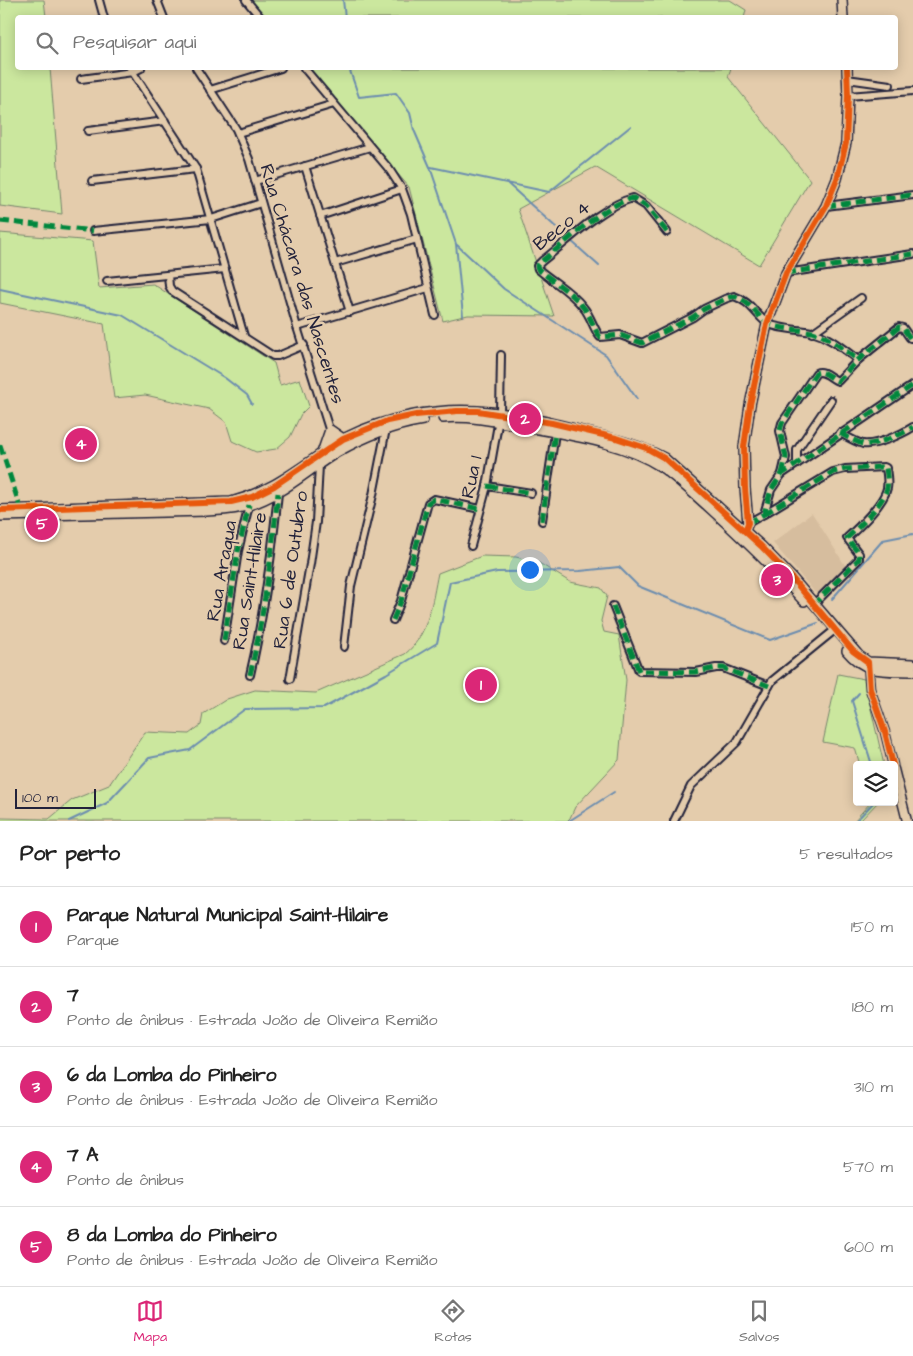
<!DOCTYPE html>
<html lang="pt">
<meta charset="utf-8">
<style>
body{margin:0;font-family:"Architects Daughter",sans-serif;background:#f6f6f6;color:#222}
.controls{position:absolute;right:15px;bottom:15px;display:grid;overflow:hidden;border-radius:5px;box-shadow:0 2px 12px #0003}
.controls button{width:45px;height:45px;display:grid;place-items:center;padding:0;border:0;border-bottom:1px solid #e0e0e0;background:#fff;color:#222;font:25px sans-serif}
.scale{position:absolute;left:15px;bottom:12px;width:81px;box-sizing:border-box;padding-left:5px;border:2px solid #22223b;border-top:0;font-size:14px;line-height:18px;white-space:nowrap;color:#22223b;-webkit-text-stroke:4px #e4ccac;paint-order:stroke}
.you{position:absolute;left:529px;top:569px;width:18px;height:18px;margin:-12px;border:4px solid #fff;border-radius:50%;background:#1a73e8;box-shadow:0 0 0 8px #1a73e833}
.badge{display:grid;place-items:center;width:32px;height:32px;border-radius:50%;background:#db2777;color:#fff;font-size:16px;font-weight:700}
.pin{position:absolute;translate:-50% -50%;border:2px solid #fff;box-shadow:0 1px 5px #0006}
.list{margin:0;padding:0;list-style:none}
h2{display:flex;justify-content:space-between;align-items:center;height:65px;margin:0;padding:0 20px;font-size:21px}
h2 small{font-size:16px;font-weight:400;color:#767676}
.list li{display:grid;grid-template-columns:32px 1fr auto;gap:15px;align-items:center;box-sizing:border-box;height:80px;padding:0 20px;border-top:1px solid #e0e0e0}
.list b{display:block;font-size:19px;white-space:nowrap}
.list p{margin:0;font-size:16px;white-space:nowrap;color:#767676}
.list em{font-size:16px;font-style:normal;color:#767676}
.icon{flex:none;width:28px;height:28px;fill:none;stroke:currentColor;stroke-width:2;stroke-linecap:round;stroke-linejoin:round}
.map{position:relative;flex:none;width:913px;height:821px;overflow:hidden}
.search{position:absolute;background:#fff;box-shadow:0 2px 12px #0003;left:15px;right:15px;top:15px;height:55px;display:flex;align-items:center;gap:12px;box-sizing:border-box;padding:0 18px;border-radius:5px;color:#767676;font-size:19px}
.sheet{height:465px;background:#fff}
nav{display:flex;justify-content:space-around;align-items:center;box-sizing:border-box;height:70px;border-top:1px solid #e0e0e0;background:#fff;font-size:14px;color:#767676}
nav a{display:grid;justify-items:center;gap:2px}
nav .on{color:#db2777}
.map>svg:first-child{display:block}
.built{fill:#d6bd9e}
.green{fill:#cbe79e;stroke:#76846c}
.lines{fill:none;stroke-linecap:round;stroke-linejoin:round}
.stream{stroke:#6c8daf;stroke-width:2}
.minor-casing{stroke:#22223b;stroke-width:10}
.tertiary-casing{stroke:#22223b;stroke-width:11}
.secondary-casing{stroke:#22223b;stroke-width:12}
.minor{stroke:#e4ccac;stroke-width:6}
.tertiary{stroke:#e4ccac;stroke-width:8}
.secondary{stroke:#e4ccac;stroke-width:9}
.quiet{stroke:#00873e;stroke-width:5;stroke-dasharray:10 5;stroke-linecap:butt}
.cycleway-casing{stroke:#e4ccac;stroke-width:9}
.cycleway{stroke:#e8590c;stroke-width:6}
.labels{text-anchor:middle;dominant-baseline:central;stroke-width:5;stroke-linejoin:round;paint-order:stroke}
.street-label{font-size:19px;fill:#22223b;stroke:#e4ccac}
</style>
<div class="map">
<svg width="913" height="821" viewBox="0 0 913 821">
<rect width="100%" height="100%" fill="#e4ccac"/>
<filter id="ink" filterUnits="userSpaceOnUse"><feTurbulence type="fractalNoise" baseFrequency=".02" numOctaves="2"/><feDisplacementMap in="SourceGraphic" scale="10" xChannelSelector="R" yChannelSelector="G"/><feConvolveMatrix kernelMatrix="1 2 1 2 8 2 1 2 1" color-interpolation-filters="sRGB"/></filter>
<g filter="url(#ink)">
<polygon class="built" points="812,513 848,570 817,595 773,543"/>
<g class="green">
<polygon points="0,0 44,0 46,17 18,18 18,68 50,68 62,214 0,206"/>
<polygon points="249,0 730,0 746,10 744,18 264,18"/>
<polygon points="307,68 731,68 728,77 810,180 759,265 595,167 518,209 554,316 468,315 443,321 409,187"/>
<polygon points="0,233 93,241 99,288 153,284 274,363 280,385 300,379 309,406 301,414 290,437 276,449 256,452 232,441 226,422 209,409 145,395 114,398 104,324 0,303"/>
<path d="M482,556l34,1 23,6 31,19 31,6 6,8 -6,25 3,11 15,3 7,45 -7,80 -44,47 -5,11 -3,3h-567v-3l49,1 23,-19 37,-15 36,-53 44,2 12,-9 2,-11 24,-15 28,-9 61,3 89,-39c24,-19 27,-53 33,-81z"/>
<polygon points="838,674 864,679 884,765 860,765 855,748 823,742"/>
<polygon points="871,802 878,802 860,821 854,821"/>
</g>
<g class="lines">
<g class="stream">
<polyline points="343,0 345,18"/>
<polyline points="349,68 359,97 396,93 410,113 414,130 430,167 456,244 463,316"/>
<polyline points="431,167 549,192 631,126"/>
<polyline points="508,184 599,266"/>
<polyline points="457,245 504,289 606,355 637,399"/>
<polyline points="0,289 122,315 225,378 247,395 252,404"/>
<polyline points="832,599 883,540 913,534"/>
<polyline points="859,693 852,701 872,765"/>
<polyline points="69,821 107,803 149,758 190,750 245,709 324,708 386,674 437,643 450,582 497,572 580,571 619,567 638,586 770,640 818,623"/>
<polyline points="569,821 614,792"/>
<polyline points="856,821 874,802"/>
</g>
<g class="minor-casing">
<g id="minor">
<polyline points="99,0 104,18"/>
<polyline points="157,0 164,18"/>
<polyline points="246,0 261,18"/>
<polyline points="130,68 196,169 244,336"/>
<polyline points="196,68 236,129 249,159 297,327 334,445"/>
<polyline points="304,68 389,169 402,189 411,214 435,315"/>
<polyline points="81,79 133,72 141,68"/>
<polyline points="847,79 890,85"/>
<polyline points="210,90 281,68"/>
<polyline points="848,96 913,91"/>
<polyline points="88,131 165,121"/>
<polyline points="238,133 334,104"/>
<polyline points="305,166 350,312"/>
<polyline points="92,181 196,169"/>
<polyline points="255,181 370,147"/>
<polyline points="826,206 913,195"/>
<polyline points="320,216 402,189"/>
<polyline points="93,231 211,219 261,203"/>
<path d="M667,232l-21,-26 -13,-8c-31,8 -65,43 -91,63l-5,5 1,3c15,13 33,22 45,38 8,9 10,21 17,30l20,-2 22,8 51,-26 11,-8 21,-10 9,-3c17,6 20,17 33,27 6,5 35,7 45,9 18,5 31,17 46,28"/>
<polyline points="335,263 417,239"/>
<polyline points="786,273 913,254"/>
<polyline points="168,275 169,286 172,291 273,356 278,356 304,345"/>
<polyline points="107,281 225,269"/>
<polyline points="297,327 428,288"/>
<polyline points="812,333 861,298"/>
<path d="M840,433c7,4 16,9 23,11 13,2 39,-10 50,-17"/>
<polyline points="797,464 797,450 831,400"/>
<path d="M782,474l4,-17 -6,-26 2,-8 34,-50c8,-4 15,6 22,8l20,-21 41,-33 4,1 7,10h3"/>
<polyline points="487,486 531,493"/>
<path d="M764,514l69,-42 12,-3 39,-2 2,1c1,6 2,15 1,20 -3,15 -29,40 -40,50l12,16v5l-45,45"/>
<polyline points="542,521 555,433"/>
<polyline points="748,523 764,514 771,490 782,474 913,385"/>
<polyline points="471,546 487,486 500,413 501,355"/>
<polyline points="613,606 639,671 696,672 716,668 723,668 769,686"/>
<polyline points="393,620 401,601 428,503 434,499 480,509"/>
<polyline points="224,641 238,551 249,505"/>
<polyline points="344,647 351,586 373,495 386,429"/>
<path d="M250,675c14,-60 22,-122 28,-182"/>
<polyline points="290,679 310,564 316,522 319,465"/>
<polyline points="674,821 691,786 737,742 772,681 831,633"/>
</g>
</g>
<g class="tertiary-casing">
<g id="tertiary">
<polyline points="868,663 870,689 885,732 893,765"/>
<polyline points="894,769 907,821"/>
</g>
</g>
<g class="secondary-casing">
<g id="secondary">
<polyline points="842,0 843,18"/>
<path d="M443,418c30,-3 61,5 90,10 42,8 91,15 127,38 18,12 34,28 50,42 33,30 64,60 94,93"/>
<polyline points="322,453 330,430 343,439"/>
<path d="M0,510l231,-8c35,-9 57,-25 86,-45 9,-7 18,-14 28,-19 40,-20 88,-30 133,-27 35,2 70,11 104,20 29,7 56,13 82,27l97,88 30,31 68,79 9,6 45,2"/>
<path d="M0,516l207,-5c14,-1 28,-1 42,-6 33,-10 58,-35 88,-53 26,-15 56,-27 86,-32"/>
<polyline points="742,536 748,523 745,488 744,447 750,405 767,324 786,273 826,206 837,179 846,143 848,96 847,68"/>
<path d="M847,651c19,23 38,19 66,20"/>
</g>
</g>
<use href="#minor" class="minor"/>
<use href="#tertiary" class="tertiary"/>
<use href="#secondary" class="secondary"/>
<g class="quiet">
<polyline points="826,206 913,195"/>
<polyline points="0,221 93,231"/>
<path d="M667,232l-21,-26 -13,-8c-31,8 -65,43 -91,63l-5,5 1,3c15,13 33,22 45,38 8,9 10,21 17,30l20,-2 22,8 51,-26 11,-8 21,-10 9,-3c17,6 20,17 33,27 6,5 35,7 45,9 18,5 31,17 46,28"/>
<polyline points="786,273 913,254"/>
<path d="M840,433c7,4 16,9 23,11 13,2 39,-10 50,-17"/>
<polyline points="0,445 21,510"/>
<path d="M782,474l4,-17 -6,-26 2,-8 34,-50c8,-4 15,6 22,8l20,-21 41,-33 4,1 7,10h3"/>
<polyline points="487,486 531,493"/>
<path d="M764,514l69,-42 12,-3 39,-2 2,1c1,6 2,15 1,20 -3,15 -29,40 -40,50l12,16v5l-45,45"/>
<polyline points="542,521 555,433"/>
<polyline points="748,523 764,514 771,490 782,474 913,385"/>
<polyline points="613,606 639,671 696,672 716,668 723,668 769,686"/>
<polyline points="393,620 401,601 428,503 434,499 480,509"/>
<polyline points="224,641 238,551 249,505"/>
<path d="M250,675c14,-60 22,-122 28,-182"/>
</g>
<g class="cycleway-casing">
<g id="cycleway">
<polyline points="0,510 231,502 252,497 274,486 343,439 387,421 416,415 457,411 478,411 552,423 616,438 646,448 664,458 686,478 761,546 791,577 853,651 868,662 870,689 885,732 893,765"/>
<polyline points="745,531 748,523 745,488 744,447 750,405 767,324 786,273 826,206 837,179 846,143 848,96 847,68"/>
</g>
</g>
<use href="#cycleway" class="cycleway"/>
</g>
</g>
<g class="labels">
<g class="street-label">
<text transform="translate(562 226) rotate(-39)">Beco 4</text>
<text transform="translate(302 284) rotate(73)">Rua Chácara das Nascentes</text>
<text transform="translate(472 477) rotate(-78)">Rua 1</text>
<text transform="translate(291 570) rotate(-82)">Rua 6 de Outubro</text>
<text transform="translate(222 571) rotate(-80)">Rua Araqua</text>
<text transform="translate(250 581) rotate(-81)">Rua Saint-Hilaire</text>
</g>
</g>
</svg>
<div class="controls">
<button><svg class="icon" aria-label="layers" viewBox="0 0 24 24"><path d="M12 4l9 5-9 5-9-5zM3 14l9 5 9-5"/></svg></button>
</div>
<div class="scale">100 m</div>
<div class="you"></div>
<div class="pin badge" style="left:481px;top:685px">1</div>
<div class="pin badge" style="left:525px;top:419px">2</div>
<div class="pin badge" style="left:777px;top:580px">3</div>
<div class="pin badge" style="left:81px;top:444px">4</div>
<div class="pin badge" style="left:42px;top:524px">5</div>
<div class="search"><svg class="icon" aria-label="search" viewBox="0 0 24 24"><circle cx="10" cy="10" r="6"/><path d="M15 15l6 6"/></svg>Pesquisar aqui</div>
</div>
<section class="sheet">
<h2>Por perto<small>5 resultados</small></h2>
<ul class="list">
<li><span class="badge">1</span><div><b>Parque Natural Municipal Saint-Hilaire</b><p>Parque</p></div><em>150 m</em></li>
<li><span class="badge">2</span><div><b>7</b><p>Ponto de ônibus · Estrada João de Oliveira Remião</p></div><em>180 m</em></li>
<li><span class="badge">3</span><div><b>6 da Lomba do Pinheiro</b><p>Ponto de ônibus · Estrada João de Oliveira Remião</p></div><em>310 m</em></li>
<li><span class="badge">4</span><div><b>7 A</b><p>Ponto de ônibus</p></div><em>570 m</em></li>
<li><span class="badge">5</span><div><b>8 da Lomba do Pinheiro</b><p>Ponto de ônibus · Estrada João de Oliveira Remião</p></div><em>600 m</em></li>
</ul>
</section>
<nav>
<a class="on"><svg class="icon" aria-label="map" viewBox="0 0 24 24"><path d="M3 6l6-2 6 2 6-2v14l-6 2-6-2-6 2zM9 4v14M15 6v14"/></svg>Mapa</a>
<a><svg class="icon" aria-label="directions" viewBox="0 0 24 24"><path d="M12 3l9 9-9 9-9-9zM9 14v-3h6M13 9l2 2-2 2"/></svg>Rotas</a>
<a><svg class="icon" aria-label="saved" viewBox="0 0 24 24"><path d="M7 4h10v16l-5-4-5 4z"/></svg>Salvos</a>
</nav>
